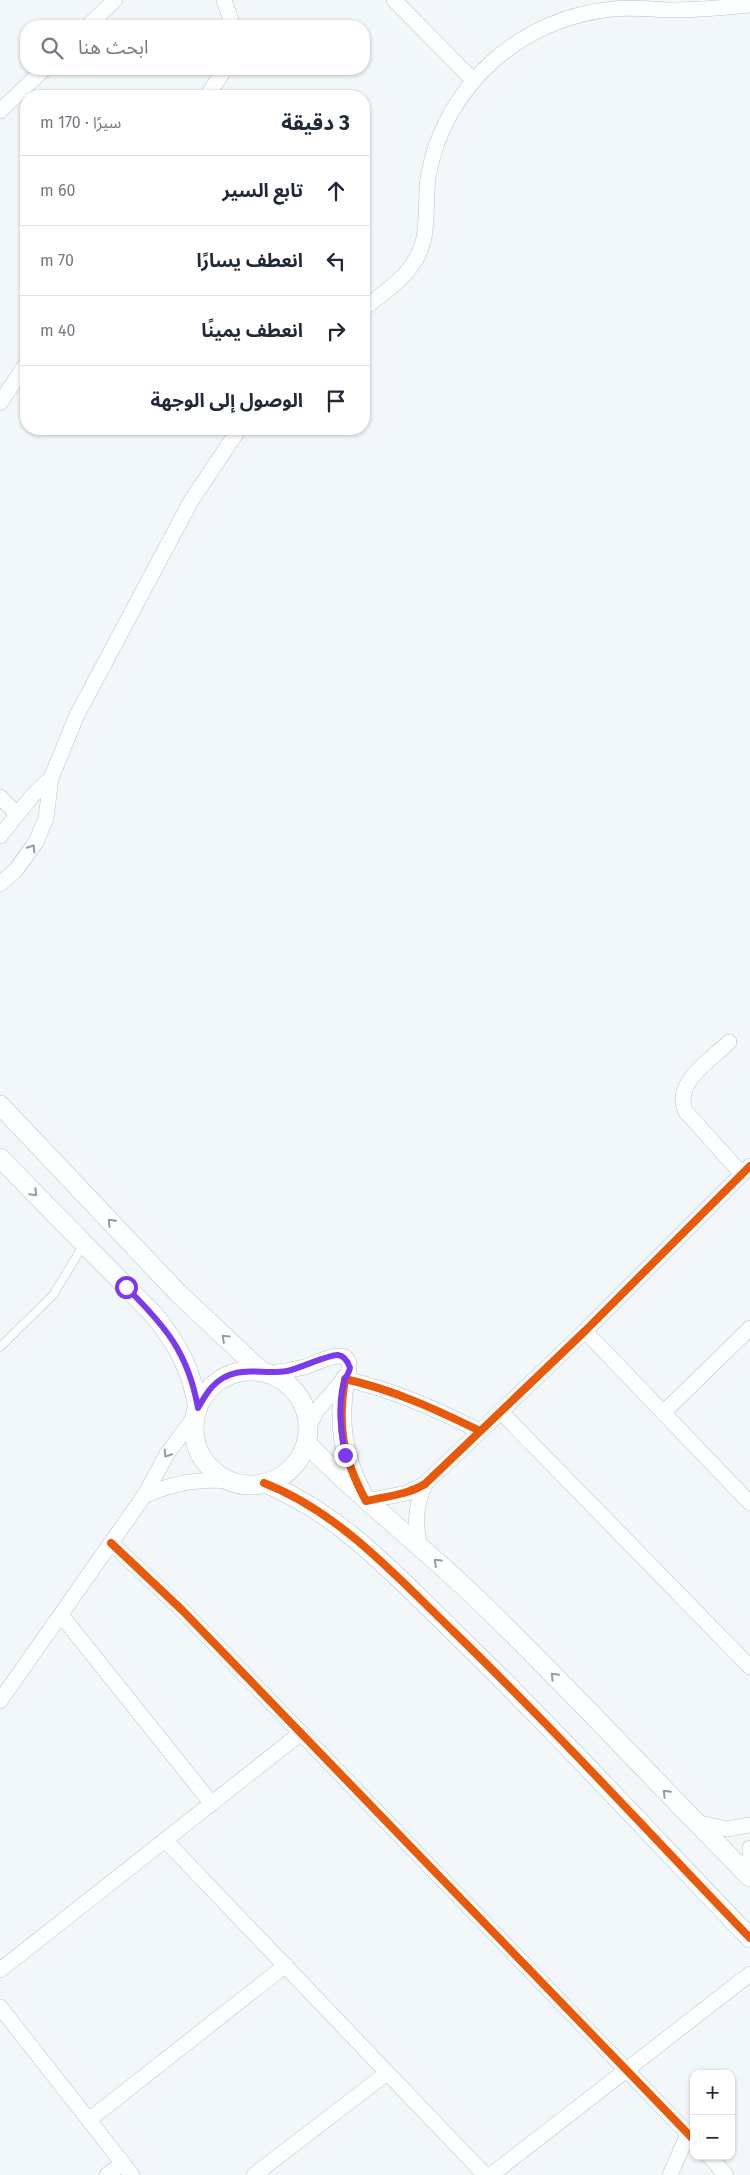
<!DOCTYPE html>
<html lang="ar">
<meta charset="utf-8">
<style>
body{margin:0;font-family:"Fira Sans","Noto Sans Arabic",sans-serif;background:#f2f2f3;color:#1f2937;direction:rtl}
.controls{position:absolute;right:15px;bottom:15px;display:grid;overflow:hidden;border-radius:10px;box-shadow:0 1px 4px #0004}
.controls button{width:45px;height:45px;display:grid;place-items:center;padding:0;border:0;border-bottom:1px solid #e0e1e3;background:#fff;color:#1f2937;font:25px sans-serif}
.stop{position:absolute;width:15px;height:15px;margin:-11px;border:4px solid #7c3aed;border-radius:50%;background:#fff}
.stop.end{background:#7c3aed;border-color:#fff;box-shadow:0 1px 5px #0008}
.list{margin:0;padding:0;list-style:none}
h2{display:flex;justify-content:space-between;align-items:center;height:65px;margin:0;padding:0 20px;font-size:21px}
h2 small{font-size:16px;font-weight:400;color:#747a83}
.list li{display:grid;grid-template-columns:32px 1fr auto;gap:15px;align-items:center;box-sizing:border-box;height:70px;padding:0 20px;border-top:1px solid #e0e1e3}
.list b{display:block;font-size:19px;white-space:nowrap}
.list em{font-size:16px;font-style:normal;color:#747a83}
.icon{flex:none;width:28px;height:28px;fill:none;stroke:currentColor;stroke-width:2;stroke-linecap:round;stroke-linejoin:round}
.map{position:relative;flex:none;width:750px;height:2175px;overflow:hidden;direction:ltr}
.search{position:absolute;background:#fff;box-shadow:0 1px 4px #0004;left:20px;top:20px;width:350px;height:55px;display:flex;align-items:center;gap:12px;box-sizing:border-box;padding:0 18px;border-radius:20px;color:#747a83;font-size:19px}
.panel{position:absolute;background:#fff;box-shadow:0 1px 4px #0004;left:20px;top:90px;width:350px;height:345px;border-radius:20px;direction:rtl}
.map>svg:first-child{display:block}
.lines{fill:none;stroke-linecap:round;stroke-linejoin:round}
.service-casing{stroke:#bcc0c2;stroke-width:9}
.minor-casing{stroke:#bcc0c2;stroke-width:16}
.tertiary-casing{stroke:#bcc0c2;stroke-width:20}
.service{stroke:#fdfefe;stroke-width:8}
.minor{stroke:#fdfefe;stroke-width:15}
.tertiary{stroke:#fdfefe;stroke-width:19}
.cycleway-casing{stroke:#fff;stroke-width:11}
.cycleway{stroke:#e8590c;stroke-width:8}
.oneway{stroke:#979a9a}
.route{stroke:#7c3aed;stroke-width:6}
</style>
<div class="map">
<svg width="750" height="2175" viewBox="0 0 750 2175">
<rect width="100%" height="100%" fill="#f2f8fa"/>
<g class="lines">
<g class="service-casing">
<polyline id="service" points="0,1347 53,1295 84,1244"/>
</g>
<g class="minor-casing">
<g id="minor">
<polyline points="224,0 233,26"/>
<polyline points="394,0 473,80"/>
<polyline points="88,26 115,0"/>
<polyline points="207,96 225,69"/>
<polyline points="0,111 44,69"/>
<path d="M364,308c28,-21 57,-40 61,-77 2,-18 1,-36 3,-53 15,-92 94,-161 185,-169 18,-2 36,0 54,1 27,0 55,-2 83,-5"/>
<polyline points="0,403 26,364"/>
<polyline points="0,797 17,814"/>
<polyline points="0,836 33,795 51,778"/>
<polyline points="0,884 16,870 36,842 46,818 51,778 77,715 191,501 239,429"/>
<path d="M729,1042c-18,18 -57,41 -43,70l56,62"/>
<polyline points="585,1331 750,1503"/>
<path d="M269,1373c12,-1 24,-3 36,-6 12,-4 51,-26 43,7l-30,35 -10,18"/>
<path d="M345,1379c49,11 90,30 135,52"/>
<polyline points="501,1412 750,1667"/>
<polyline points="663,1413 750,1328"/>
<path d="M144,1496c28,-13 55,-18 86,-15"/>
<polyline points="366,1501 407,1493 425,1484 585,1331 750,1166"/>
<polyline points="111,1543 182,1610 694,2140"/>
<path d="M420,1546c-6,-23 -4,-41 5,-62"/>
<polyline points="61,1615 212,1804"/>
<polyline points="0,1701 144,1496 167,1454 196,1415"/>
<polyline points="695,1822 727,1829 750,1825"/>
<polyline points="165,1840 485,2175"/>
<polyline points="750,1877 750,1848"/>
<polyline points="0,1970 301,1733"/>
<polyline points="0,2007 132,2175"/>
<polyline points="90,2119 286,1965"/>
<polyline points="709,2156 726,2175"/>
<polyline points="107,2175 123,2163"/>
<polyline points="254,2175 387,2073"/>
<polyline points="491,2175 750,1974"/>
<polyline points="670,2175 688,2134"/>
</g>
</g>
<g class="tertiary-casing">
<g id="tertiary">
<polyline points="0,1105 178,1293 261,1371"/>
<path d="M0,1158l154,157c24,30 37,54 44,92"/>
<circle cx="251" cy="1428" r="57"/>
<path d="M345,1379c-7,42 -3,77 17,114"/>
<path d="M306,1443c52,53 111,99 165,150 96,92 185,190 279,284"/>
<path d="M264,1483c75,29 132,93 189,148 102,99 198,204 297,307"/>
</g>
</g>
<use href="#service" class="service"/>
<use href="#minor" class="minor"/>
<use href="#tertiary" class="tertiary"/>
<g class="cycleway-casing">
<g id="cycleway">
<path d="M480,1431c-45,-22 -86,-41 -135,-52 -8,49 -2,79 21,122 21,-5 41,-6 59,-17l160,-153 165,-165"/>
<path d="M264,1483c75,29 132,93 189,148 102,99 198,204 297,307"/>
<polyline points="111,1543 182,1610 694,2140"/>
</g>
</g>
<use href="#cycleway" class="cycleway"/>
</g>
<defs><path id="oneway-chevron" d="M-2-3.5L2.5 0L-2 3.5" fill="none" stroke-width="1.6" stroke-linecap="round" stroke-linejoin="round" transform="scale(1.25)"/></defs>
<g class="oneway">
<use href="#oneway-chevron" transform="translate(32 848) rotate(-57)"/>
<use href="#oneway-chevron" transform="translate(34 1193) rotate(46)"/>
<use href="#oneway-chevron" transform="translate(111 1222) rotate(-133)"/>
<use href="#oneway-chevron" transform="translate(225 1338) rotate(-137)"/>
<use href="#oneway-chevron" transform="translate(167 1454) rotate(123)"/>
<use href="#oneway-chevron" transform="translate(437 1562) rotate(-137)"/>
<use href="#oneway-chevron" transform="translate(554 1676) rotate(-134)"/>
<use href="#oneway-chevron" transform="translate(666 1793) rotate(-134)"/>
</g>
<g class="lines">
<path class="route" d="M126,1287c39,39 62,65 72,121 7,-12 13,-23 25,-30 20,-12 42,-3 64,-7 12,-2 42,-17 51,-16 7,1 10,7 12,13 -1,5 -3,8 -5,11 -8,24 -4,52 0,76"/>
</g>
</svg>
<div class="controls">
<button>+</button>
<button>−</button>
</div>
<div class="stop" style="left:126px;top:1287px"></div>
<div class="stop end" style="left:345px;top:1455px"></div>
<div class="search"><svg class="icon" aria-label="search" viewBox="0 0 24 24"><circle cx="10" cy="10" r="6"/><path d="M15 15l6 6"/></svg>ابحث هنا</div>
<section class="panel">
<h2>3 دقيقة<small>سيرًا · 170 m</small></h2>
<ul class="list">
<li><svg class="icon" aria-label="ahead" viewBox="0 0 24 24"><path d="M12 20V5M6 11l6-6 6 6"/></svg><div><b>تابع السير</b></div><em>60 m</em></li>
<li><svg class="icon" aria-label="left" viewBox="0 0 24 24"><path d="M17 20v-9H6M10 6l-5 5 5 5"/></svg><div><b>انعطف يسارًا</b></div><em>70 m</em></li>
<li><svg class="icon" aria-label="right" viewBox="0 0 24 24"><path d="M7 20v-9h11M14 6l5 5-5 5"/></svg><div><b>انعطف يمينًا</b></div><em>40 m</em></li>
<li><svg class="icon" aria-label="arrive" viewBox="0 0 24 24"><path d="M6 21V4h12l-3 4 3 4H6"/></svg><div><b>الوصول إلى الوجهة</b></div></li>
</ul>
</section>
</div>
